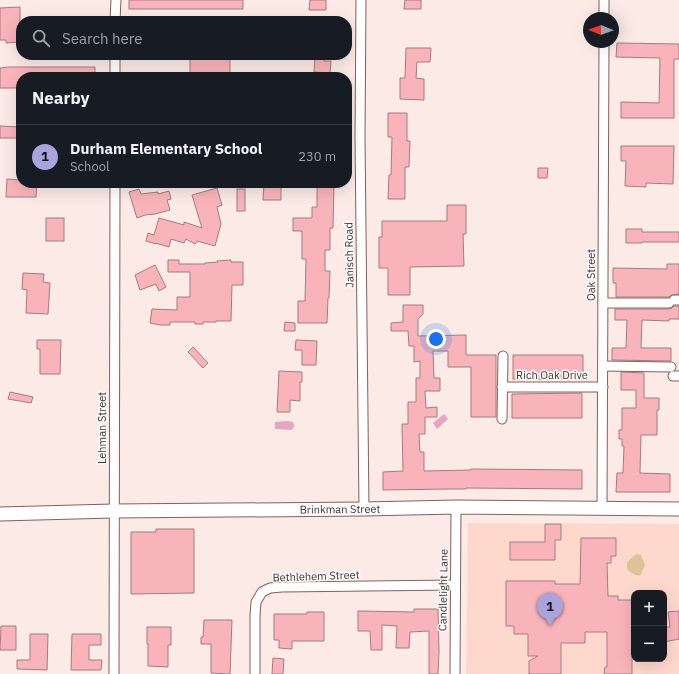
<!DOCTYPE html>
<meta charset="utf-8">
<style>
body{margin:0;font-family:"IBM Plex Sans",sans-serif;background:#20242c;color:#f1f3f6}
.controls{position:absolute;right:12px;bottom:12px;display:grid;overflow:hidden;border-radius:8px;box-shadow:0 4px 16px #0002}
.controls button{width:36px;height:36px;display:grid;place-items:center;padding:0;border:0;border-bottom:1px solid #363941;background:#171b24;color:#f1f3f6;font:20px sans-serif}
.compass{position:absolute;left:583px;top:12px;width:36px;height:36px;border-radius:50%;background:#171b24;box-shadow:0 4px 16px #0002;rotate:271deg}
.you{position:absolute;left:436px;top:339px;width:14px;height:14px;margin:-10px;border:3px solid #fff;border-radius:50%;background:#1a73e8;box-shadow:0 0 0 6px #1a73e833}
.badge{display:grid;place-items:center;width:26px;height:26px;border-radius:50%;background:#a9a4db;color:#111;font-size:13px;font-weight:700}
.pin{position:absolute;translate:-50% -33px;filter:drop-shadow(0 1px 2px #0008)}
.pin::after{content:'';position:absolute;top:21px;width:14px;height:12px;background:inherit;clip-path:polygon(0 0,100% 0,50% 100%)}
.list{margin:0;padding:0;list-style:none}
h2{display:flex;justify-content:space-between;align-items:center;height:52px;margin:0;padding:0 16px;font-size:17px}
h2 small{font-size:13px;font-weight:400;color:#9ea1a6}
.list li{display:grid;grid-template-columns:26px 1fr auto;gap:12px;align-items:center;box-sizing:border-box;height:64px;padding:0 16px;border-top:1px solid #363941}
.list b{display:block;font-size:15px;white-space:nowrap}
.list p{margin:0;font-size:13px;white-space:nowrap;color:#9ea1a6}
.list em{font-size:13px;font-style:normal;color:#9ea1a6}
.icon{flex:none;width:22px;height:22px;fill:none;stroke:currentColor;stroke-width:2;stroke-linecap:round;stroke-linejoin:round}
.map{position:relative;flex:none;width:679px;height:674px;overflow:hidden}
.search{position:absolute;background:#171b24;box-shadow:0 4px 16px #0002;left:16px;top:16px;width:336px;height:44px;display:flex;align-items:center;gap:10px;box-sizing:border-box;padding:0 14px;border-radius:16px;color:#9ea1a6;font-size:15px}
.panel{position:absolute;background:#171b24;box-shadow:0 4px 16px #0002;left:16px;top:72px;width:336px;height:116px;border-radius:16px}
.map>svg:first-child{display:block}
.built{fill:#ffd8cd;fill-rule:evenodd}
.green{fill:#ddc395}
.water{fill:#e4a6c3}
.building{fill:#f9b4bb;stroke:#a37c7f}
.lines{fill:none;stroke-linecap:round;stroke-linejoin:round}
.street-casing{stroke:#836157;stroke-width:11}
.secondary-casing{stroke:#836157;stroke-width:15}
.street{stroke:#fff;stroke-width:9}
.secondary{stroke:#fff;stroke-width:13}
.labels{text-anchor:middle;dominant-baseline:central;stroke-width:3;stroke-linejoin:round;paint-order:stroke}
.street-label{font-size:11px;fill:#40312d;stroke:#fcfcfc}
</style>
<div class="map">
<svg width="679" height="674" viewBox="0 0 679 674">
<rect width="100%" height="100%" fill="#fbeae6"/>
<path class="built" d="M468,523l211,1v150h-213zM634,593h30v66h-30z"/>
<polygon class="green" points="636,554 641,555 645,565 641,574 639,576 633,574 627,569 627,562"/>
<g class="water">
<polygon points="444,414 448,419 437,429 433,423"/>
<path d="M288,421l5,1c2,4 1,6 -2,8l-16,-1v-7z"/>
</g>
<g class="building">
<rect x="129" y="0" width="114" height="9"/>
<polygon points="310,0 326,0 326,10 309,10"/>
<polygon points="405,0 421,0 421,9 404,9"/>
<polygon points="20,7 20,42 6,43 6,40 0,40 0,8"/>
<polygon points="617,43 679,44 679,59 674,59 674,118 621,118 621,102 659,103 660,58 616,57"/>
<polygon points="406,48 431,48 430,62 417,62 416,78 424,79 424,100 400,99 400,78 405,78"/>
<rect x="190" y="55" width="40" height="22"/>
<polygon points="315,55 324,55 324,61 331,61 330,73 314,72"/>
<polygon points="8,67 95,67 95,77 21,77 21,88 0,88 0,68"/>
<polygon points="388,113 407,113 407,141 410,141 409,167 405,167 405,199 388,199 389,175 391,175 392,137 388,137"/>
<polygon points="0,126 21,127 21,138 0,138"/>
<polygon points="621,146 674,146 673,184 646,183 646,187 625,186 626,161 621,161"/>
<polygon points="538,168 548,168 547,178 538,178"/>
<polygon points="7,179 21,180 21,183 37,183 36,197 6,197"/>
<polygon points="264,183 281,183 281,200 263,200"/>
<polygon points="317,183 334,183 333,228 330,228 330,250 325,250 325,271 330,271 329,298 328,298 327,323 298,323 298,301 305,301 306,259 302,259 302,231 293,231 293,218 312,218 312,207 317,207"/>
<polygon points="217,188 222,205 217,207 221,224 215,246 197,241 195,244 186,239 184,243 171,239 169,247 156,243 156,244 146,241 148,233 154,235 159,218 184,225 184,222 202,228 192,195"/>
<polygon points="139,189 141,194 158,192 158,194 169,191 171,199 167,200 170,210 155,214 145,215 137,218 129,192"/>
<rect x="237" y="189" width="8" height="22"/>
<polygon points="447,205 466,205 466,234 463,234 464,266 410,267 410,295 388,295 388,268 379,268 379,237 382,237 382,221 447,221"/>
<rect x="46" y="218" width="18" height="23"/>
<polygon points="626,229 642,229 642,232 679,232 679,242 642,242 642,243 626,243"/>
<polygon points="168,260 179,260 179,264 205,264 205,263 218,262 217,261 231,260 231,262 243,262 243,285 232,285 231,321 216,321 216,322 203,322 203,324 195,324 195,322 170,322 170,325 160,325 150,323 152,309 177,310 177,297 190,297 190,272 168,272"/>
<polygon points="667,264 679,264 679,294 671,295 669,297 616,297 616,283 613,283 613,268 667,269"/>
<polygon points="155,265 166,287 159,291 156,284 140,290 135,275"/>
<polygon points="23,273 44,274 43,282 50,283 48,314 26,313 27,290 22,289"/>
<polygon points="403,305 423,305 423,314 418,319 418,336 466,335 466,355 496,355 496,417 471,417 471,367 448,367 448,351 433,351 434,378 440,378 440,391 425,391 426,408 437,407 437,417 425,417 425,434 419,434 420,452 424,452 424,471 471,470 471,469 582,470 582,489 466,488 466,489 449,489 383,490 383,472 403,471 402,424 408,424 408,402 416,402 416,378 420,378 420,361 414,362 414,346 409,346 408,331 391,331 391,323 403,322"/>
<polygon points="674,306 679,306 679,319 669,319 669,321 642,320 641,348 671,348 671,361 612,360 612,348 626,348 627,320 615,320 615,309 669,309 672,308"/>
<polygon points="285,322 295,323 295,331 284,331"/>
<polygon points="37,340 61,340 60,374 40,374 40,349 37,349"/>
<polygon points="296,340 317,341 316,365 302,365 302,350 295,350"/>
<polygon points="193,347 208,363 203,368 188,352"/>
<rect x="513" y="355" width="70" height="24"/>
<polygon points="279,371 302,372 302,382 300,382 300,401 290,400 290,412 277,412"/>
<polygon points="621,372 644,373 644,398 659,398 659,410 657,410 657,435 641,435 640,473 670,474 670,492 616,492 617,473 623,473 624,446 622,446 622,439 619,439 619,430 622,430 622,408 636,408 636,390 621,390"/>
<polygon points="10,392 33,397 31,403 8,399"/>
<polygon points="582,393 582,418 512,418 512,394"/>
<polygon points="545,524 561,524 561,540 555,540 555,560 510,560 510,542 545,542"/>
<polygon points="156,529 194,529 194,593 131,594 131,532 156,532"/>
<polygon points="581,538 616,538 616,556 611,556 611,563 607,563 608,596 618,596 618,600 634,600 634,657 632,657 632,674 604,674 605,667 607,667 607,632 585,632 585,643 561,643 561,674 529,674 529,661 538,656 528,656 528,634 514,634 514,626 506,626 506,581 555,581 555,584 580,584"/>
<polygon points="414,609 438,609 439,652 438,674 429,674 429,631 410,632 409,648 396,648 397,626 382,625 382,650 371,650 370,631 358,631 358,611 414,612"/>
<polygon points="679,611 679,639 664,642 664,627 670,627 668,612"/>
<polygon points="307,612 324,612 324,641 292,641 292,649 279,648 279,640 274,640 274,614 307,614"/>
<polygon points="204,620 232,620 230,674 211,673 211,644 201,644 201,637 203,637"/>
<polygon points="1,626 16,626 16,650 0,650"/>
<polygon points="147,627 171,627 171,645 168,645 168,667 148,666 148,644 147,644"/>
<polygon points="30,634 48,634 47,670 17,669 17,660 30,660"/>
<polygon points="72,634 101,634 101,645 89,645 89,660 102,660 101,670 71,670"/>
<polygon points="273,658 284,659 283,674 272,674"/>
</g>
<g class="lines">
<g class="street-casing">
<g id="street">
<polyline points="361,0 360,137 364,509"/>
<polyline points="604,18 604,0"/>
<polyline points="115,21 116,0"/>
<polyline points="115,77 115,55"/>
<polyline points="674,300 679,300"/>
<polyline points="603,303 669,303"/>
<polyline points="603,366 671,367"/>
<polyline points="673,376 679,376"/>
<polyline points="502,387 603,387"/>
<polyline points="502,419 503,356"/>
<polyline points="602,508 604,42"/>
<polyline points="114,674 115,183"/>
<polyline points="255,674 255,616 256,602 262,592 270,588 282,587 455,585"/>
<polyline points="455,674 456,507"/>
</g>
</g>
<g class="secondary-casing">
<g id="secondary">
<path id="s1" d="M0,514l113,-3 251,-2 92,-2 223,2"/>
</g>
</g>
<use href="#street" class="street"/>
<use href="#secondary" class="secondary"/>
</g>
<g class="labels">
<g class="street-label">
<text transform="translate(349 255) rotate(-91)">Janisch Road</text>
<text transform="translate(591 275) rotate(-90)">Oak Street</text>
<text x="552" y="375">Rich Oak Drive</text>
<text transform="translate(102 428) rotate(-90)">Lehman Street</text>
<text stroke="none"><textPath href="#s1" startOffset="340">Brinkman Street</textPath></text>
<text transform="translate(316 576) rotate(-2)">Bethlehem Street</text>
<text transform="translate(443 590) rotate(-89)">Candlelight Lane</text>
</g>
</g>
</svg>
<div class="controls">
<button>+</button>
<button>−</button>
</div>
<svg class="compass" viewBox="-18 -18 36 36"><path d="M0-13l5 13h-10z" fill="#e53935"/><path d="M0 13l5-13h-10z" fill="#9ea1a6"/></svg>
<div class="you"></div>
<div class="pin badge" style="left:550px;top:626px">1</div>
<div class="search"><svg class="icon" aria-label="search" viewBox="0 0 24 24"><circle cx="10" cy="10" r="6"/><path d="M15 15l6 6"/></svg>Search here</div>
<section class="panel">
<h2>Nearby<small></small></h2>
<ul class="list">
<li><span class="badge">1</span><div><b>Durham Elementary School</b><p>School</p></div><em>230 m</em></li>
</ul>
</section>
</div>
